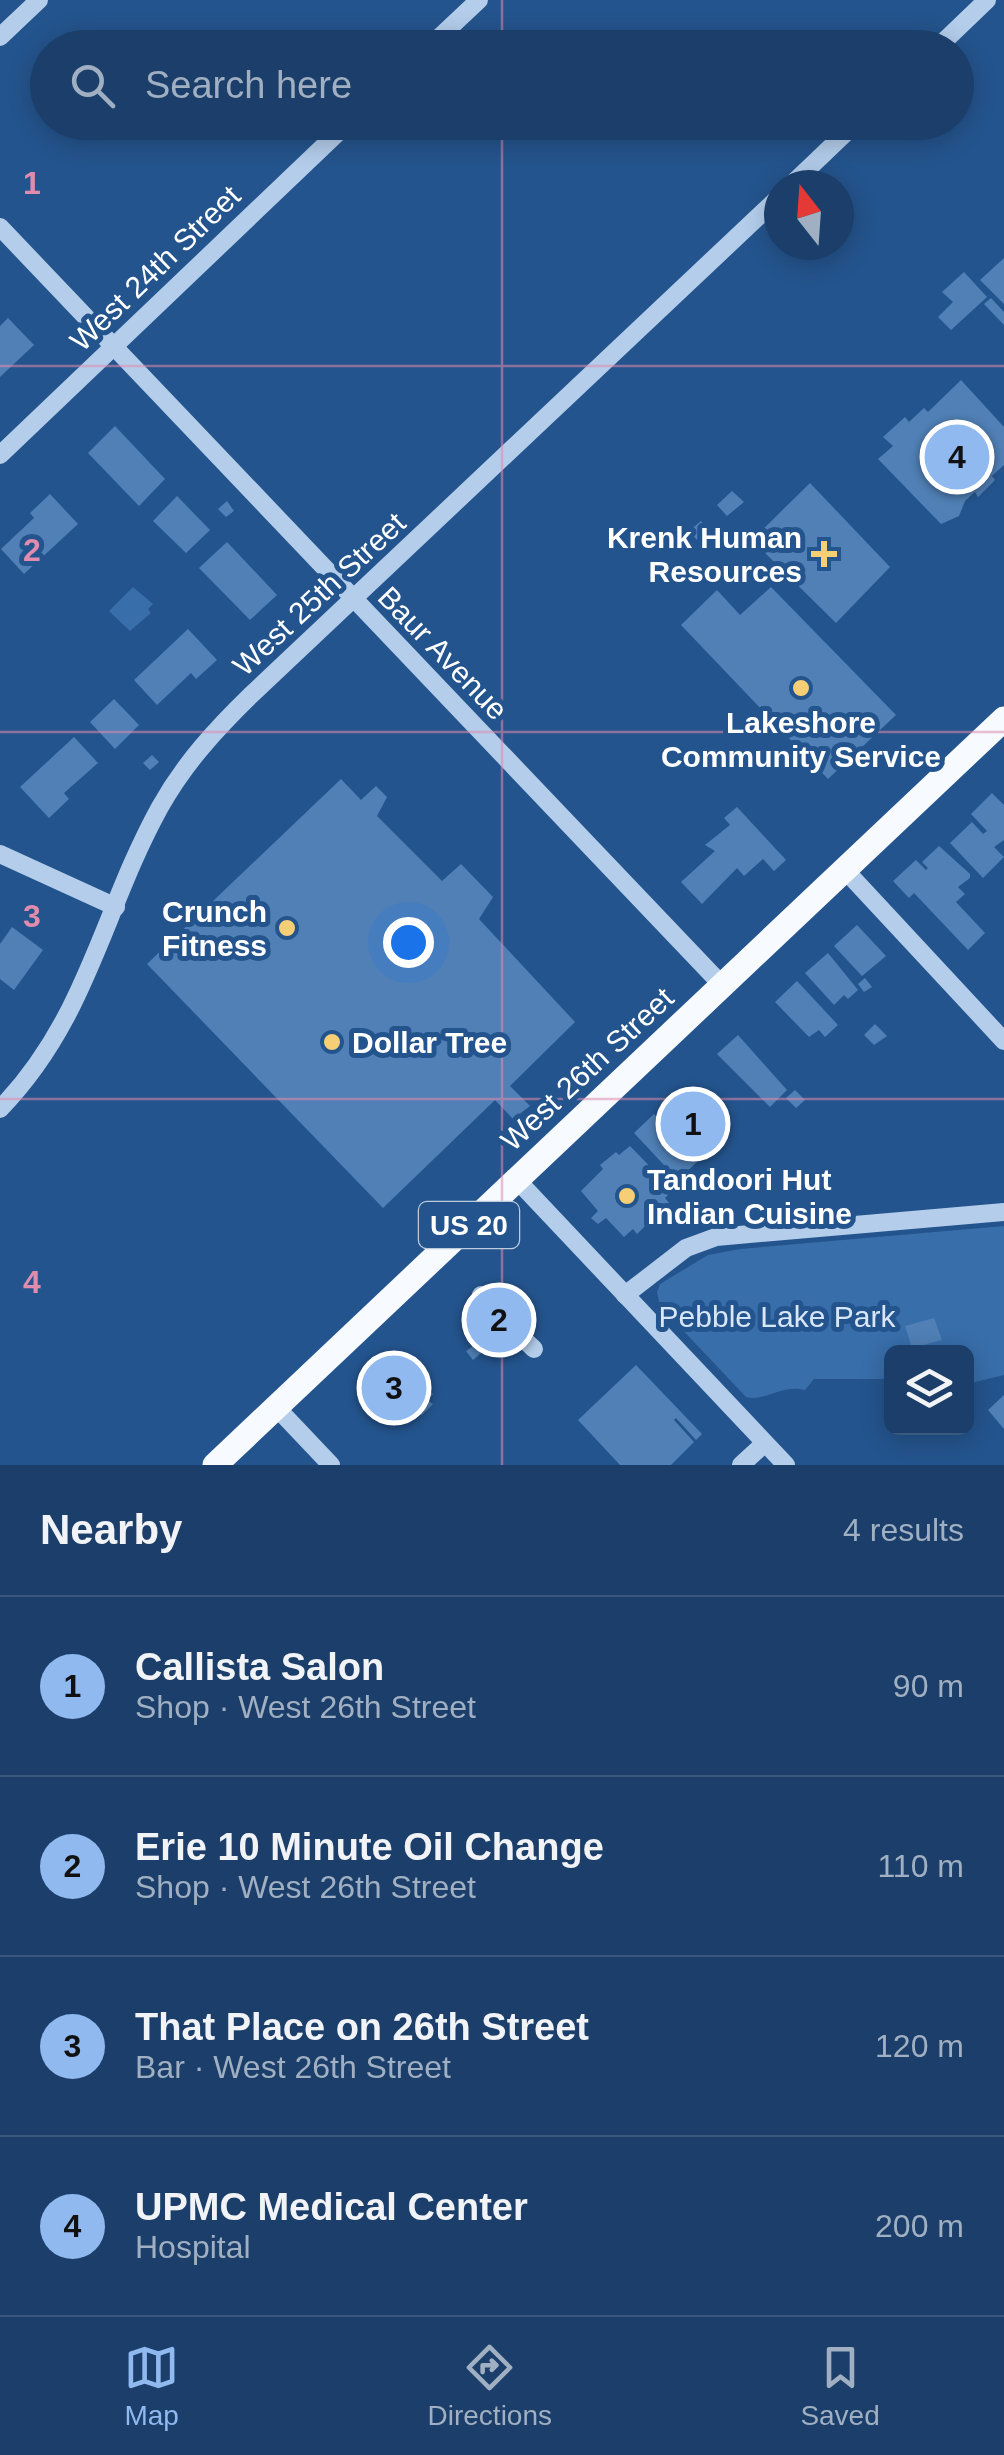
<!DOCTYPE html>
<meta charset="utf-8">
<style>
body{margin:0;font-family:Helvetica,sans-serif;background:#244670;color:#f1f3f6}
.controls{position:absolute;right:30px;bottom:30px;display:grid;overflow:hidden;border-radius:15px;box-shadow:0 5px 25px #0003}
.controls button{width:90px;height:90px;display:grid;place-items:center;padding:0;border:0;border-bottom:2px solid #39587e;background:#1b3f6a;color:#f1f3f6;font:50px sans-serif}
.compass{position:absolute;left:764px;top:170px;width:90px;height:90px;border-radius:50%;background:#1b3f6a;box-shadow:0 5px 25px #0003;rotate:343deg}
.you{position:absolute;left:408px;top:942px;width:35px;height:35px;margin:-25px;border:8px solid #fff;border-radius:50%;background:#1a73e8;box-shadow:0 0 0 15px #1a73e833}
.badge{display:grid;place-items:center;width:65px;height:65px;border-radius:50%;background:#90b9f0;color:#111;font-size:32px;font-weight:700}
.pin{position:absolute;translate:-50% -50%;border:5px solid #fff;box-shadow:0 2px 10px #0006}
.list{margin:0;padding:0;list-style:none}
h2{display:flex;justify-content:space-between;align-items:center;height:130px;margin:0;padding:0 40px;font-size:42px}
h2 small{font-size:32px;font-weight:400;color:#a0afc1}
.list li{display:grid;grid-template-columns:65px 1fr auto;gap:30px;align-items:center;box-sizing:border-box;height:180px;padding:0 40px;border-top:2px solid #39587e}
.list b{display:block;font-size:38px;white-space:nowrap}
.list p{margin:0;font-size:32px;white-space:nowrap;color:#a0afc1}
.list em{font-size:32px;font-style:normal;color:#a0afc1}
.icon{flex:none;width:55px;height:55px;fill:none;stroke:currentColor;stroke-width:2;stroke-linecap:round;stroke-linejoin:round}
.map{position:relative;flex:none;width:1004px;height:1465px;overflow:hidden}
.search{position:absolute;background:#1b3f6a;box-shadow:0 5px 25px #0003;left:30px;right:30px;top:30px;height:110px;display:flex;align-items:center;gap:25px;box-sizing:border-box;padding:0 35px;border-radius:55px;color:#a0afc1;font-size:38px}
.sheet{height:850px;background:#1b3f6a}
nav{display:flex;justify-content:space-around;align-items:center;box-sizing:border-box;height:140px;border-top:2px solid #39587e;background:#1b3f6a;font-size:28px;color:#a0afc1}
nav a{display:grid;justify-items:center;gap:5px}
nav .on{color:#90b9f0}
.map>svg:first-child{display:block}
.green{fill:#386eaa}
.building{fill:#5080b6}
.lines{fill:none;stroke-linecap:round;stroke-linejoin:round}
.minor-tunnel{stroke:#456e9e;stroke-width:18;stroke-dasharray:18 9;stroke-linecap:butt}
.minor{stroke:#b3cdeb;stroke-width:18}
.major{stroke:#f7fafe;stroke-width:25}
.grid{fill:none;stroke:#e08cad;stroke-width:2.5;stroke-opacity:0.55}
.poi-dot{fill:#f5ce76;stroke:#24548d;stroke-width:4}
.labels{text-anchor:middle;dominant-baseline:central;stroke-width:10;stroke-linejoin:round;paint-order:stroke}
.shield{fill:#24548d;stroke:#bdccdd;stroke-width:2.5}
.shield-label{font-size:28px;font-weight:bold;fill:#fff}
.street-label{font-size:30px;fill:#fff;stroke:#24548d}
.poi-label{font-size:30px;font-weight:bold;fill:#fff;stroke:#24548d;text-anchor:end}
.park-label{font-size:30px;fill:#d8e7f8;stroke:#24548d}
.grid-label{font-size:32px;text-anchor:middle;font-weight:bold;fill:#e08cad;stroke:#24548d;stroke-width:10;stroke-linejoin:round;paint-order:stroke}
</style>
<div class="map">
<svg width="1004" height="1465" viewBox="0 0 1004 1465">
<rect width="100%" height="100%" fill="#24548d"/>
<g class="green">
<polygon points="133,587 153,604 148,609 151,613 130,631 109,611"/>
<path d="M1004,1226v149l-37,9 -1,-32h-74l-1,27h-77l-9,11c-25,-6 -38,12 -59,7l-86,-91 -3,-14 3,-8 48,-29 32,-6z"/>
</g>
<g class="building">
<polygon points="1004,258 1004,304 980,280"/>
<polygon points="964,272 987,297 951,330 938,317 953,302 942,292"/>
<polygon points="991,298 1004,312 1004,325 984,304"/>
<polygon points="8,318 34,345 0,377 0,326"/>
<polygon points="961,380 1004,427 1004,465 992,476 995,480 978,497 975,492 965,501 959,516 941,524 878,459 893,446 883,437 905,417 909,422 924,408 928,412"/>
<polygon points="115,426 165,479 139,506 88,453"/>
<polygon points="810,483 890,567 836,623 752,540"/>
<polygon points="732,491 744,502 727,516 717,505"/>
<polygon points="50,494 78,524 24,574 1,549 34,518 30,513"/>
<polygon points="177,496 210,530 186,553 153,521"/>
<polygon points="227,501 234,511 226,517 218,509"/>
<polygon points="701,521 709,531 697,540 689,531"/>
<polygon points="227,542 277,595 250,620 199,568"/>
<polygon points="771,587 896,715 828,779 681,625 717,590 740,615"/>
<polygon points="188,629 217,660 196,679 191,673 157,705 134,680"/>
<polygon points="114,699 139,725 115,749 90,722"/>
<polygon points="74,737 98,763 64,793 69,799 49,818 20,787"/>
<polygon points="152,755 159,762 150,770 143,763"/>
<polygon points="341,779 361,800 376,786 387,797 377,816 442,881 461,864 493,897 479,919 575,1022 510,1086 530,1106 513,1119 495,1100 383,1208 147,964"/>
<polygon points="992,793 1004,805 1004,840 994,847 1004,857 983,878 950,843 972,822 983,834 987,831 971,814"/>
<polygon points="737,807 786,860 774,871 763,859 744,876 737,868 702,904 681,882 715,851 705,845 730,825 724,818"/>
<polygon points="939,846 970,874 970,878 958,887 965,894 956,902 985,933 968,950 914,893 909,898 893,881 916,860 926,870 928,868 922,862"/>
<polygon points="857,925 886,956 862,976 834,946"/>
<polygon points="12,927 43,950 14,990 0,979 0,944"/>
<polygon points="828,953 858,990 848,999 844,995 834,1005 805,973"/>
<polygon points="865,978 872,987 864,992 858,984"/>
<polygon points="797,981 838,1025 825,1037 819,1030 809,1037 775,1002"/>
<polygon points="875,1024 887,1036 874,1045 864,1035"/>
<polygon points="738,1035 787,1090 770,1107 717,1054"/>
<polygon points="681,1089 696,1104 698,1102 721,1131 699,1152 660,1108"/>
<polygon points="795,1090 805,1100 796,1108 786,1098"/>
<polygon points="654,1114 698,1161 678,1180 634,1133"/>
<polygon points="630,1146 673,1190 665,1198 669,1203 637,1234 633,1229 624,1237 606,1218 598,1224 591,1218 598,1211 581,1191 603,1169 600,1165 616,1152 619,1155"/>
<polygon points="505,1289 521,1305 515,1309 523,1318 494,1345 471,1320"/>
<polygon points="934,1318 942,1340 912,1348 905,1326"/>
<polygon points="475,1345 481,1353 473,1360 466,1351"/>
<polygon points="395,1351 433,1394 427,1400 433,1404 422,1415 415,1409 405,1416 399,1409 387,1420 357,1388"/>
<polygon points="636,1365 702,1434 696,1440 676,1418 674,1420 694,1442 671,1465 620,1465 578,1420"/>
<polygon points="1004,1395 1004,1429 988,1410"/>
</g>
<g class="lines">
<polyline class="minor-tunnel" points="489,1303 512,1328"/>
<g class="minor">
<polyline points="0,37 39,0"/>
<polyline points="428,48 479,0"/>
<polyline points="937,48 987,0"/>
<polyline points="791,185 857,122"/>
<polyline points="0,227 722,985"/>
<polyline points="0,455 349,122"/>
<polyline points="0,854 116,907"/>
<polyline points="845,870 1004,1041"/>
<path d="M0,1109c88,-91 102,-197 160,-302 24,-43 56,-78 91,-112l528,-498"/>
<polyline points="517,1180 786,1465"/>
<polyline points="481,1295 489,1303"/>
<polyline points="625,1295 686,1248 716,1237 1004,1212"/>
<polyline points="512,1328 534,1349"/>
<polyline points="276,1407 331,1465"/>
<polyline points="741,1465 765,1443"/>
</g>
<polyline class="major" points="215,1465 1004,719"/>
</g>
<path class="grid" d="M502,0v48M502,122v1343M0,366h1004M0,732h1004M0,1099h1004"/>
<g class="poi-dot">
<path d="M819 539h10v10h10v10h-10v10h-10v-10h-10v-10h10z"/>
<circle cx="801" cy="688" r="10"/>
<circle cx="287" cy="928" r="10"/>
<circle cx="332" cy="1042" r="10"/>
<circle cx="627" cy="1196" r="10"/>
</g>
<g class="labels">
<rect class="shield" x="419" y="1202" width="100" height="46" rx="8"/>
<g class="shield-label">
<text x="469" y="1225">US 20</text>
</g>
<g class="street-label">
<text transform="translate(155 268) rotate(-44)">West 24th Street</text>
<text transform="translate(319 594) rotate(-43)">West 25th Street</text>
<text transform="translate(443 653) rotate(46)">Baur Avenue</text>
<text transform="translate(587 1069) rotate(-43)">West 26th Street</text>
</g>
<g class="poi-label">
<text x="802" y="537">Krenk Human<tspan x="802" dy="34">Resources</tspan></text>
<text x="801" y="722" text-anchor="middle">Lakeshore<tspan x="801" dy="34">Community Service</tspan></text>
<text x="267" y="911">Crunch<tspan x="267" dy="34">Fitness</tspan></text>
<text x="352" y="1042" text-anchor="start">Dollar Tree</text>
<text x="647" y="1179" text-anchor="start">Tandoori Hut<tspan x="647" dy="34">Indian Cuisine</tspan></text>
</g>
<g class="park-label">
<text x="777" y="1316">Pebble Lake Park</text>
</g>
</g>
<g class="grid-label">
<text x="32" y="194">1</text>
<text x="32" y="561">2</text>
<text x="32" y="927">3</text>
<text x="32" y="1293">4</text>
</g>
</svg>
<div class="controls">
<button><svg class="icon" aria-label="layers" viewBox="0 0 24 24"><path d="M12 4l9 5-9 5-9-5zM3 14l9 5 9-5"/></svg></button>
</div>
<svg class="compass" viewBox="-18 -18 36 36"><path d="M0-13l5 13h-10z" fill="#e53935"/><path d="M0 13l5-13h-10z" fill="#a0afc1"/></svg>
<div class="you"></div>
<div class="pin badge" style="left:693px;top:1124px">1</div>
<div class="pin badge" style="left:499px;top:1320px">2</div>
<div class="pin badge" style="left:394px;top:1388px">3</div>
<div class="pin badge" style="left:957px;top:457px">4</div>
<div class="search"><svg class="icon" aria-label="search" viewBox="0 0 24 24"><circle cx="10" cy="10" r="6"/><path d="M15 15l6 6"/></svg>Search here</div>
</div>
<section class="sheet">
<h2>Nearby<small>4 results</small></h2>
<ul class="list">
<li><span class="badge">1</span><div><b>Callista Salon</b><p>Shop · West 26th Street</p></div><em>90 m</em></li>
<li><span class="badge">2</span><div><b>Erie 10 Minute Oil Change</b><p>Shop · West 26th Street</p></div><em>110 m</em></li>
<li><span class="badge">3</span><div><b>That Place on 26th Street</b><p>Bar · West 26th Street</p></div><em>120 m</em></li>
<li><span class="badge">4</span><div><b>UPMC Medical Center</b><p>Hospital</p></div><em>200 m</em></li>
</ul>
</section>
<nav>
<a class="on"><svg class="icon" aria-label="map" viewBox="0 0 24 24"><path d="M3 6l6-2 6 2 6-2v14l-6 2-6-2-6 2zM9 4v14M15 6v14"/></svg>Map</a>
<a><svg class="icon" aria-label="directions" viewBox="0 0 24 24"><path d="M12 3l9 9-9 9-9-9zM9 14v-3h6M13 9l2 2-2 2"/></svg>Directions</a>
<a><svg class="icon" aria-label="saved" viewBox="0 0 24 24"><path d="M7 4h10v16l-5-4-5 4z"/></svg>Saved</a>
</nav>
